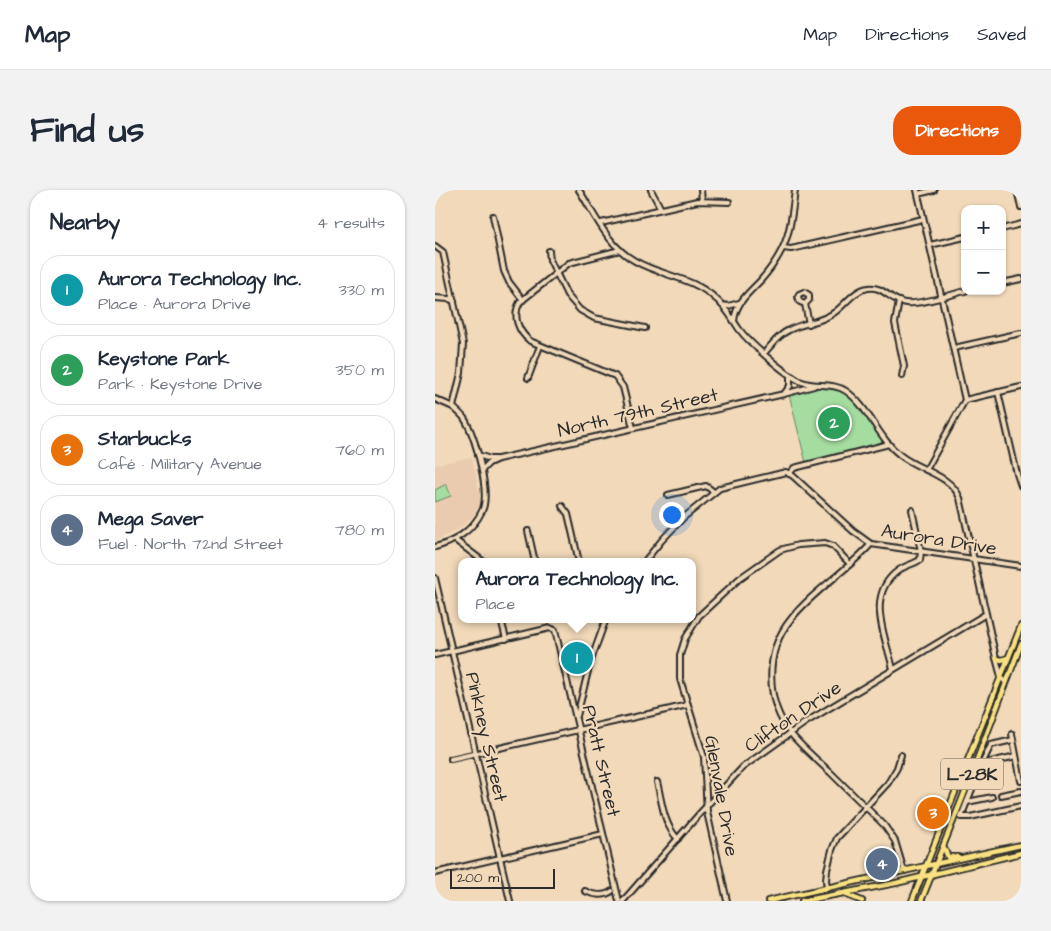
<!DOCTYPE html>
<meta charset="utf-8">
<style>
body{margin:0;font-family:"Architects Daughter",sans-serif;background:#f2f2f3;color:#1f2937}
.controls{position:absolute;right:15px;top:15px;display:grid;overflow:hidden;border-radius:10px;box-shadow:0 1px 4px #0004}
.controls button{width:45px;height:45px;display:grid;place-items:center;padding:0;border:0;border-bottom:1px solid #e0e1e3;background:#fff;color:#1f2937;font:25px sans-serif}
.scale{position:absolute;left:15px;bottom:12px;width:105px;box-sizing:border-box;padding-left:5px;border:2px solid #2b2b2b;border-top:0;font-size:14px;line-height:18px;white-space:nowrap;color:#2b2b2b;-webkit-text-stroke:4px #f1d9b9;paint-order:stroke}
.you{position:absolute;left:236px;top:324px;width:18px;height:18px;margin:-12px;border:4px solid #fff;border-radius:50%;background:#1a73e8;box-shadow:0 0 0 8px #1a73e833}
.badge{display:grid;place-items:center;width:32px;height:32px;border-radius:50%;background:#ea580c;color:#fff;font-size:16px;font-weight:700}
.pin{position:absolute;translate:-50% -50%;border:2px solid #fff;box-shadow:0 1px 5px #0006}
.popup{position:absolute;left:23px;top:368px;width:238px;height:65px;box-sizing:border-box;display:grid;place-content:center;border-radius:10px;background:#fff;filter:drop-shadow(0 1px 4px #0005);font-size:16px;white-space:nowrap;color:#747a83}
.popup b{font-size:19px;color:#1f2937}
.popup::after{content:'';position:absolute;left:50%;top:100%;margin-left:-10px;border:10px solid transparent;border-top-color:#fff}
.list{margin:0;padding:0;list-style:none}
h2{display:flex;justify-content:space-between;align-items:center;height:65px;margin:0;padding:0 20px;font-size:21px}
h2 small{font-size:16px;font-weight:400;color:#747a83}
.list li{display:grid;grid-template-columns:32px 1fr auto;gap:15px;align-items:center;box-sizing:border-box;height:70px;margin:0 10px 10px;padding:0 10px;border:1px solid #e0e1e3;border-radius:20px}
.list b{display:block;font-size:19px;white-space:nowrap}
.list p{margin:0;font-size:16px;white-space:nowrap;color:#747a83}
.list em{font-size:16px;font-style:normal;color:#747a83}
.map{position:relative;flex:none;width:586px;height:711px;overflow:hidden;border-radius:20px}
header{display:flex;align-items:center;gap:30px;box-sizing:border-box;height:70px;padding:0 25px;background:#fff;border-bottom:1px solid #e0e1e3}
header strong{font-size:24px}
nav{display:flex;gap:28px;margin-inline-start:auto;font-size:18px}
.intro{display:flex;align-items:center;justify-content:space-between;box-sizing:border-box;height:120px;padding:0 30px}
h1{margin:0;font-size:35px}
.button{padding:12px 22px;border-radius:20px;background:#ea580c;color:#fff;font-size:18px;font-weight:700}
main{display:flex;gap:30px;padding:0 30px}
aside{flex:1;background:#fff;border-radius:20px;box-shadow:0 1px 4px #0004}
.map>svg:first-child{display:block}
.built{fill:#eacbaf}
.green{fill:#a5dca0;stroke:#688466}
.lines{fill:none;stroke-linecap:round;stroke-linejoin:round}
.minor-casing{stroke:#2b2b2b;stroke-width:8}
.major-casing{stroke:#2b2b2b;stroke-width:8}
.minor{stroke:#f1d9b9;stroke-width:4}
.major{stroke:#f9e181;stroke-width:4.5}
.labels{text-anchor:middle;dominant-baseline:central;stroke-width:4.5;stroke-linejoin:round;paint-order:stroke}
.shield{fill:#f1d9b9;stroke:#665f56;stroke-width:1}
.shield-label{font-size:18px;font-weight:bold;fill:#2b2b2b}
.street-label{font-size:19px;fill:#2b2b2b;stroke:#f1d9b9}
</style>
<header>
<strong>Map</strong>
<nav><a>Map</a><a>Directions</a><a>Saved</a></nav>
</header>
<div class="intro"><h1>Find us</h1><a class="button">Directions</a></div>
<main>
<aside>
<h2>Nearby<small>4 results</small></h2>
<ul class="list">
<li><span class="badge" style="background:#0f9aa8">1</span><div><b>Aurora Technology Inc.</b><p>Place · Aurora Drive</p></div><em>330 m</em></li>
<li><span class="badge" style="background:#2e9e5b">2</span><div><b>Keystone Park</b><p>Park · Keystone Drive</p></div><em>350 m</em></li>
<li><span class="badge" style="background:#e8710a">3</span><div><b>Starbucks</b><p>Café · Military Avenue</p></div><em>760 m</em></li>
<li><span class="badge" style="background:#5c6f8a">4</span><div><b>Mega Saver</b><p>Fuel · North 72nd Street</p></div><em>780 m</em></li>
</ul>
</aside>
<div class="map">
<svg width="586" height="711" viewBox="0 0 586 711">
<rect width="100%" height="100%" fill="#f1d9b9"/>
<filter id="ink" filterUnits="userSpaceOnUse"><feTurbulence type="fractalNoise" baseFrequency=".02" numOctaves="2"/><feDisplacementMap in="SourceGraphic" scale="10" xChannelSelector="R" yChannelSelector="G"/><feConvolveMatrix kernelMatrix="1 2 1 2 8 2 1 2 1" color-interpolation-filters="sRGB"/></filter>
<g filter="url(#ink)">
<polygon class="built" points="37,267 46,311 44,317 38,326 25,338 0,351 0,275"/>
<g class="green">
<path d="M384,197c5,0 11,0 16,1 20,5 37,36 49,52v4l-78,19 -17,-69z"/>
<polygon points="11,294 16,306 0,312 0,300"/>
</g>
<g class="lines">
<g class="minor-casing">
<g id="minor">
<path d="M144,0c16,25 29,56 56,71 26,15 58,16 81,38 10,8 16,20 23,30 10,14 42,41 57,50 15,10 35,2 50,12 23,16 32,47 54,64 18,15 50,19 60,43l36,160 5,19 5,6"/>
<polyline points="216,0 226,19"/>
<polyline points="266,0 267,11"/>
<polyline points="482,0 530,210"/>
<polyline points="582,0 586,17"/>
<polyline points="483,4 499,0"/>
<polyline points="58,26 69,81 74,92 88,110"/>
<polyline points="166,33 262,11 294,12"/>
<polyline points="567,39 586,34"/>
<polyline points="495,55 530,47"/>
<path d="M0,56l8,6 20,92 -2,29 -8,34c4,4 8,7 11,11 11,17 27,75 18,93 -9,19 -27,31 -47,36"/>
<polyline points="348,58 356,59 488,29"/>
<path d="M185,60l-51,13 -49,39c-8,14 -2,29 10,39l85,35 8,11 10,41"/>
<polyline points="114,61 115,70 132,105 145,120 159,128 210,138"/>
<polyline points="567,93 586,89"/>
<polyline points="0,108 14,109 19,111"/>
<polyline points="464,111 460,133 469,176 467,186"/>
<polyline points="370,114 365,112 363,107 364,104 369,102 374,105 374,110 370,114 374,134"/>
<polyline points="287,115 293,116 304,113"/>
<path d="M299,131c2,-19 15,-28 27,-41 7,-8 13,-16 18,-25 12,-20 13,-43 16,-65"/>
<polyline points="519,158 586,143"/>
<path d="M329,163c8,-8 14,-18 25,-23 15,-8 32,-7 46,-18 10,-7 19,-22 33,-24 15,-3 23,14 38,15 14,2 44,-8 59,-12"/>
<polyline points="93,188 105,156"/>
<polyline points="563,202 582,284 586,296"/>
<polyline points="349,204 379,196"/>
<polyline points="0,209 18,217"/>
<polyline points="43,265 55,269 61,269"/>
<polyline points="47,280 54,273 63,269 349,204 355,196 355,185"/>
<polyline points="491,280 530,210 586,197"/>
<polyline points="354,284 359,278 454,254"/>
<polyline points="233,305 271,296 279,302"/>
<polyline points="127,316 133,324 144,372"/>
<polyline points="93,341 100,372"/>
<polyline points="20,350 49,372"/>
<path d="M436,354c-24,27 -57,46 -80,75 -27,33 -26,83 1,116 11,13 25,25 38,37 18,18 36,35 54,53l11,16 9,30"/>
<polyline points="209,372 227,350 248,328 285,298 351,282 358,286 418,341 436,354 586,376"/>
<polyline points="0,388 75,711"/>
<polyline points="66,429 71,449"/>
<polyline points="0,465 115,438 120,440 184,711"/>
<path d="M458,479c-7,-32 -29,-74 6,-99 6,-4 14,-6 21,-10l1,-9 -9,-41"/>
<polyline points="142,526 155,473 171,429"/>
<polyline points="577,544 586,591"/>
<polyline points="578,550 556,555 547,574 526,627 535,627 586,616"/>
<polyline points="16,569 253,515"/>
<polyline points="547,574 581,566"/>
<path d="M222,592c5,19 6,42 21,57"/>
<polyline points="566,605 586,601"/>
<polyline points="532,612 557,607"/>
<polyline points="0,683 168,644"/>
<polyline points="392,698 391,690 392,680 397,660 402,648 453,593 462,578 466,565"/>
<path d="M150,701c8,4 19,6 27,0"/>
<polyline points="188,711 266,622 308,577 371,532 551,424"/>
<polyline points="292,711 272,622 269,567 245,489 245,465 250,449 264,426 305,388 345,360 363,355 390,353 398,356 415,374"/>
</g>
</g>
<g class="major-casing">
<g id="major">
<polyline points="561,468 566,470 573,468"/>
<polyline points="509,658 513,667 523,667"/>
<polyline points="412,705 427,711"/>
<polyline points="333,711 586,655"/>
<polyline points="367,711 461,693 586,663"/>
<polyline points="477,711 586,436"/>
<polyline points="486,711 527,609 586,454"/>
</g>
</g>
<use href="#minor" class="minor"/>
<use href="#major" class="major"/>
</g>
</g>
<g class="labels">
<rect class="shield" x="506" y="568.5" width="62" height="31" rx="4"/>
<g class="shield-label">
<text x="537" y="584">L-28K</text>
</g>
<g class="street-label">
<text transform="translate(203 223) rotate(-13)">North 79th Street</text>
<text transform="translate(504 350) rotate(9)">Aurora Drive</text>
<text transform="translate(358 527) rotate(-34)">Clifton Drive</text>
<text transform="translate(51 547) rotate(77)">Pinkney Street</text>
<text transform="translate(166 571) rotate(77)">Pratt Street</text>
<text transform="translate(286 606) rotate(80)">Glenvale Drive</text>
</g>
</g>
</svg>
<div class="controls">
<button>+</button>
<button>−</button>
</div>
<div class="scale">200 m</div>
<div class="you"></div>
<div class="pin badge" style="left:142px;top:468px;background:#0f9aa8">1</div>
<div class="popup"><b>Aurora Technology Inc.</b>Place</div>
<div class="pin badge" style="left:399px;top:233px;background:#2e9e5b">2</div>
<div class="pin badge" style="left:498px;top:623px;background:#e8710a">3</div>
<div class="pin badge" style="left:447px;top:674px;background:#5c6f8a">4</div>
</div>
</main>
